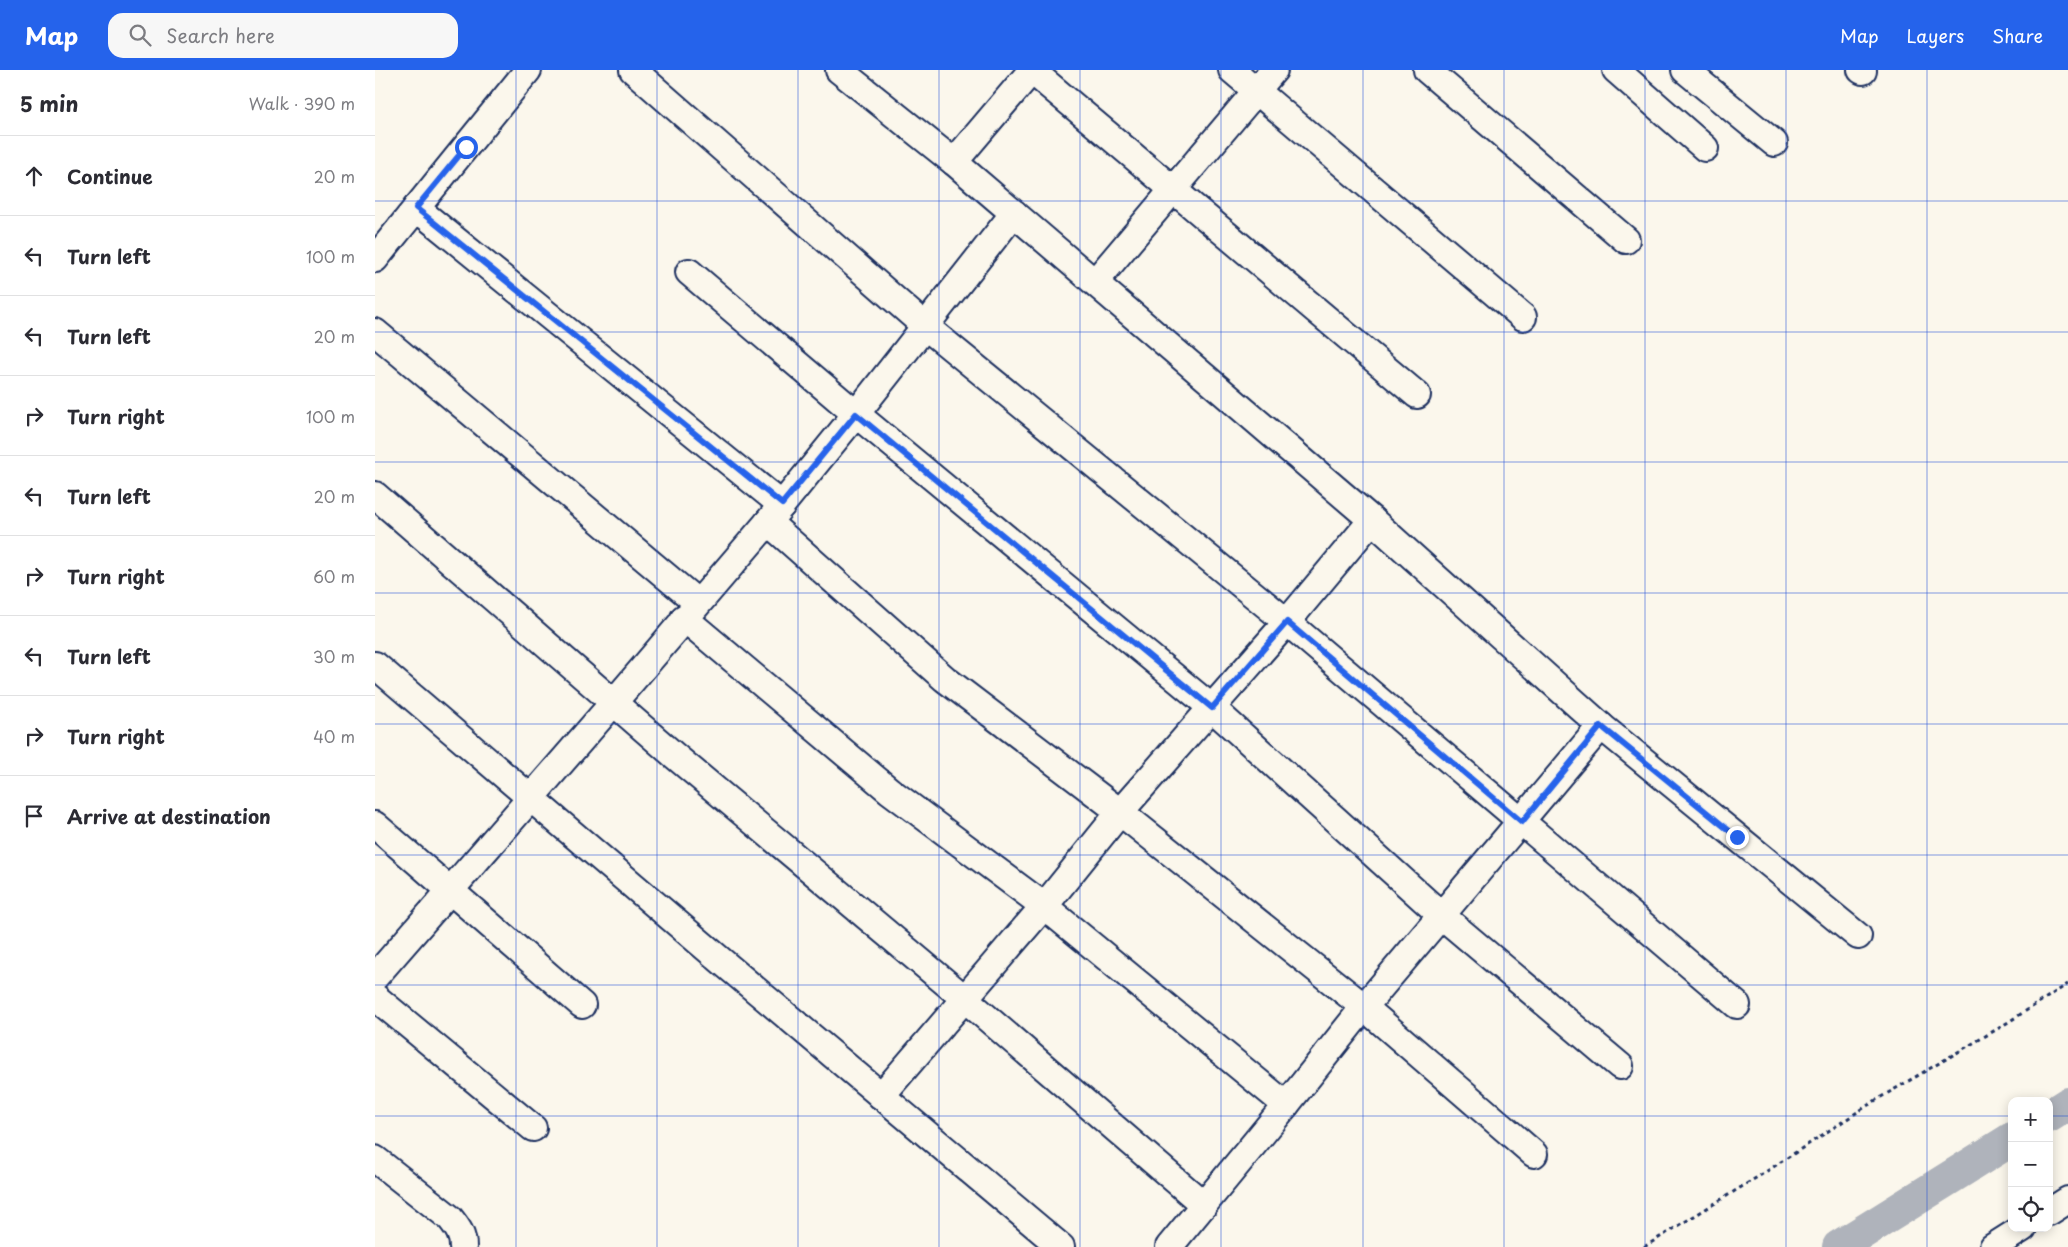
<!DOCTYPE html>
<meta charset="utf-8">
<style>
body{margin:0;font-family:"Playpen Sans",sans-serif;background:#f7f7f7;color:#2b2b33}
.controls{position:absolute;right:15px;bottom:15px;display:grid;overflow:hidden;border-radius:10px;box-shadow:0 2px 12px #0003}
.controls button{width:45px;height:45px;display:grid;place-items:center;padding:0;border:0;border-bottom:1px solid #e1e1e2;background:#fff;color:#2b2b33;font:25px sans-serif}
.stop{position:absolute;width:15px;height:15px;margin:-11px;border:4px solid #2563eb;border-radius:50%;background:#fff}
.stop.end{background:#2563eb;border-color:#fff;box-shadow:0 1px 5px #0008}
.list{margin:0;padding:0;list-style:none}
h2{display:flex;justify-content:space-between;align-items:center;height:65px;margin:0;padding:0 20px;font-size:21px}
h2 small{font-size:16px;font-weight:400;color:#7c7c81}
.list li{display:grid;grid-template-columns:32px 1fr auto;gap:15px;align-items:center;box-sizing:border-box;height:80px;padding:0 20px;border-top:1px solid #e1e1e2}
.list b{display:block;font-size:19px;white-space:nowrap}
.list em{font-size:16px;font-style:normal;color:#7c7c81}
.icon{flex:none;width:28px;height:28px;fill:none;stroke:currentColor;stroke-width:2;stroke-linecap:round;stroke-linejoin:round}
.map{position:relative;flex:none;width:1693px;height:1177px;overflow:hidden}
header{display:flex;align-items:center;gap:30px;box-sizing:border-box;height:70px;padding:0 25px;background:#2563eb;color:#fff}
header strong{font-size:24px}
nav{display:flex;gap:28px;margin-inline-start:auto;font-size:18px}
.search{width:350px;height:45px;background:#f7f7f7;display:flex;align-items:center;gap:12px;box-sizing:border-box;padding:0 18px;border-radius:15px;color:#7c7c81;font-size:19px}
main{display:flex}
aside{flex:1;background:#fff}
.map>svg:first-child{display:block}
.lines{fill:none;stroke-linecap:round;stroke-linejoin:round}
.canal{stroke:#afb3bb;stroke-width:34}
.minor-casing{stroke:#1b2f5e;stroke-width:30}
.path{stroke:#1b2f5e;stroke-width:3;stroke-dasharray:4 4;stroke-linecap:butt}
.minor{stroke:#fbf7ec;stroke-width:26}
.route{stroke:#2563eb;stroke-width:6}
.grid{fill:none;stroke:#1d4ed8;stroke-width:1;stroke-opacity:0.55}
</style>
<header>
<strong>Map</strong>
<div class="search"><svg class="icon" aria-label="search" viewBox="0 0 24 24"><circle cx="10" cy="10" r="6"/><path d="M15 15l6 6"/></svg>Search here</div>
<nav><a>Map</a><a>Layers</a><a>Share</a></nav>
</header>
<main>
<aside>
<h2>5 min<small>Walk · 390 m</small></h2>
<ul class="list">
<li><svg class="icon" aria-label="ahead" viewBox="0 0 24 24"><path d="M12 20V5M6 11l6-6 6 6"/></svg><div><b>Continue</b></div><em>20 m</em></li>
<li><svg class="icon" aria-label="left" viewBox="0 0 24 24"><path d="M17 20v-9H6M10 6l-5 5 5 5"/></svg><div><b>Turn left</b></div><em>100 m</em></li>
<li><svg class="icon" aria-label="left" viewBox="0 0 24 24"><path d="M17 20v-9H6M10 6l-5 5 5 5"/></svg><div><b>Turn left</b></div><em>20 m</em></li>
<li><svg class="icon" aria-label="right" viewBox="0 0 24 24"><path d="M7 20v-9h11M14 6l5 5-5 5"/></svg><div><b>Turn right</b></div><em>100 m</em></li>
<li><svg class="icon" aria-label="left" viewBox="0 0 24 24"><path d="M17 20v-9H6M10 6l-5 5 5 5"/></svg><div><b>Turn left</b></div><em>20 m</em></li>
<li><svg class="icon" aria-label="right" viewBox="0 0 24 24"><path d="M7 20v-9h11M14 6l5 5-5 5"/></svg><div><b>Turn right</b></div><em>60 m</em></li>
<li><svg class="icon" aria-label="left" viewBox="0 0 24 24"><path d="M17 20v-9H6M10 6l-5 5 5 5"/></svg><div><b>Turn left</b></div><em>30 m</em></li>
<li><svg class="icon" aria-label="right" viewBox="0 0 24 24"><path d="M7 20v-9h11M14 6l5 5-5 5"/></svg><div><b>Turn right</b></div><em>40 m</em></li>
<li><svg class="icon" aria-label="arrive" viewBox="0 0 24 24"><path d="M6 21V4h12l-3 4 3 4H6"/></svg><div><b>Arrive at destination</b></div></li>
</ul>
</aside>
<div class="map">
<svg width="1693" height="1177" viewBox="0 0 1693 1177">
<rect width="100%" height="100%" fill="#fbf7ec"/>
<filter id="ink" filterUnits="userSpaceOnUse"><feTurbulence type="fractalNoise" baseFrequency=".02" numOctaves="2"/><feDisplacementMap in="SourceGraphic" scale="10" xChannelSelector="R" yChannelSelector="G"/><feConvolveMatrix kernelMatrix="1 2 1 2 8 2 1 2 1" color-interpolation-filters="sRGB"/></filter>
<g filter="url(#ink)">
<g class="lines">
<g class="canal">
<polyline points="1674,1046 1693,1034"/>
<polyline points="1464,1177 1637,1069"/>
</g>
<g class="minor-casing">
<g id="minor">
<polyline points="258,0 550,256 912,552 1362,935"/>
<polyline points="464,0 579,92 997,450 1226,656 1483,866"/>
<polyline points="656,0 1042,325"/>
<polyline points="857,0 1148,247"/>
<polyline points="1052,0 1251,170"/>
<polyline points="1241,0 1330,78"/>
<polyline points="1310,0 1399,73"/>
<polyline points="1486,0 1488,1"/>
<polyline points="579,92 657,0"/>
<polyline points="41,138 407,435"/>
<polyline points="0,189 153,0"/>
<polyline points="314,202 481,344 837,638 1066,845 1245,996"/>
<polyline points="720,212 899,0"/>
<polyline points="0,262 323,533"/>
<polyline points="0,425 300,686 589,928 829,1135"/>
<polyline points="393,452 570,609 745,742 989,937 1159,1084"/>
<polyline points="309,548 515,721 669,836 911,1035 794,1177"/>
<polyline points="0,595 350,894 686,1177"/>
<polyline points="0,755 207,935"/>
<polyline points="0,907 239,632 393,452 481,344 639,143"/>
<polyline points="0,927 158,1058"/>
<polyline points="506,1026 675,829 745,742 912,552 997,450"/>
<polyline points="911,1035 989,937 1226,656"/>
<path d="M0,1089l75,59c8,10 13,17 13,29"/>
<polyline points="1674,1142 1693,1130"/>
<polyline points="1618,1177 1648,1158"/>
</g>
</g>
<polyline class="path" points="1269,1177 1389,1103 1501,1030 1624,958 1693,914"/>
<use href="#minor" class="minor"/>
</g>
</g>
<g class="lines" filter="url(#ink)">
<polyline class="route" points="91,77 41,138 407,434 481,344 837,638 912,552 1147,752 1226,656 1362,767"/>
</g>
<path class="grid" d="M141,0v1177M282,0v1177M423,0v1177M564,0v1177M705,0v1177M846,0v1177M988,0v1177M1129,0v1177M1270,0v1177M1411,0v1177M1552,0v1177M0,131h1693M0,262h1693M0,392h1693M0,523h1693M0,654h1693M0,785h1693M0,915h1693M0,1046h1637M1674,1046h19"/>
</svg>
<div class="controls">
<button>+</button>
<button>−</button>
<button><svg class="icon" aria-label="locate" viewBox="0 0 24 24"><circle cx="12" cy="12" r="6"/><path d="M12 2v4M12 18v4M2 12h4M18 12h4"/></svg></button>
</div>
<div class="stop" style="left:91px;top:77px"></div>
<div class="stop end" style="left:1362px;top:767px"></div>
</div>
</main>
